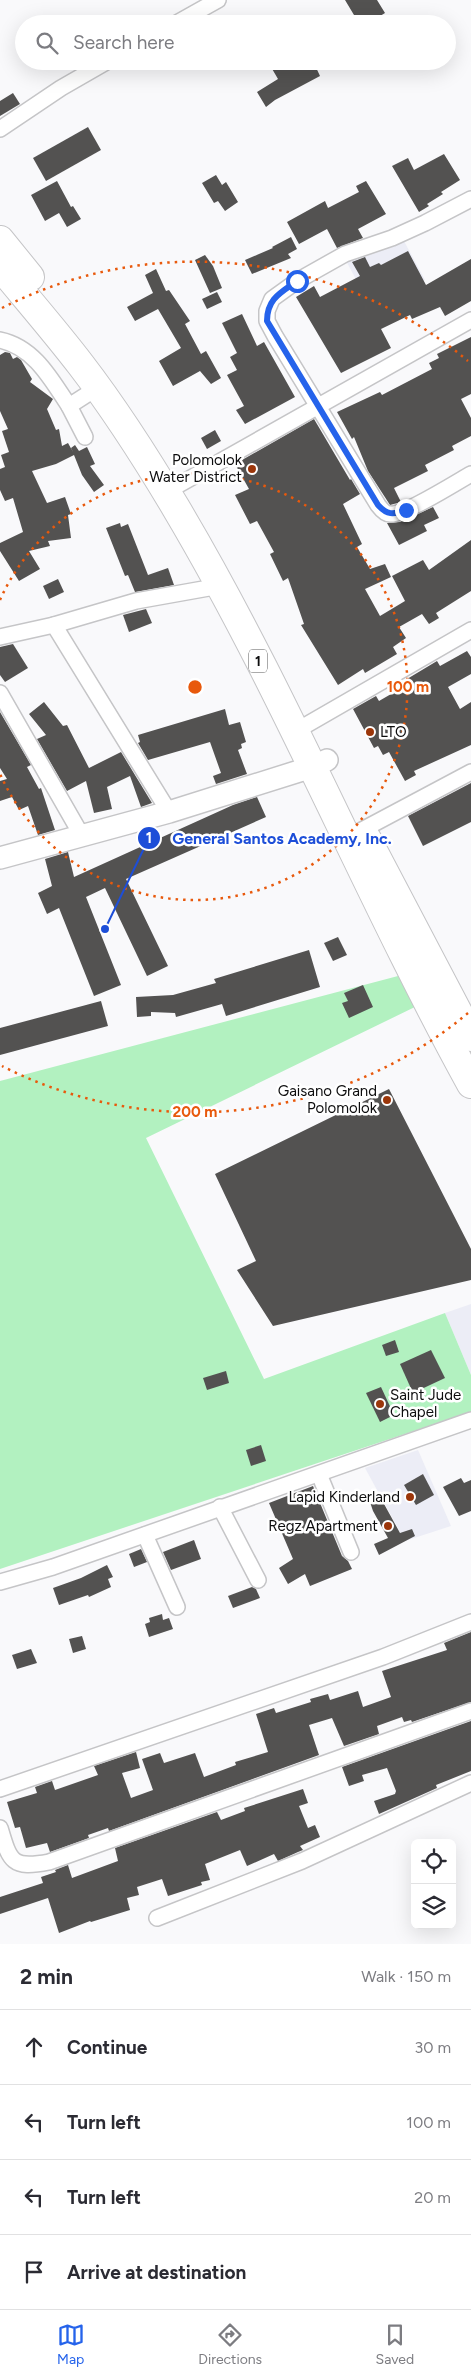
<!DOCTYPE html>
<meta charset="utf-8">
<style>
body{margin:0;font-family:Figtree,sans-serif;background:#f7f7f7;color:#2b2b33}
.controls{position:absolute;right:15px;bottom:15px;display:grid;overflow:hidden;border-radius:8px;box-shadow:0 5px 20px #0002}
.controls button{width:45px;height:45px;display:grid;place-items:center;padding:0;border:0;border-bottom:1px solid #e1e1e2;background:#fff;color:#2b2b33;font:25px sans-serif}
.stop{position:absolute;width:15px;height:15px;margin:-11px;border:4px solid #2563eb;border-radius:50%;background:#fff}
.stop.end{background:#2563eb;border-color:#fff;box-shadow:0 1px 5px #0008}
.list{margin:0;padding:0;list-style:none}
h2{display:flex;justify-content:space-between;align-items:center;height:65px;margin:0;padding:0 20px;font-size:21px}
h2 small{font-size:16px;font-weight:400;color:#7c7c81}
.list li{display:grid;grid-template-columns:32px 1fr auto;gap:15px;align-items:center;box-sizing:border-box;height:75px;padding:0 20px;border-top:1px solid #e1e1e2}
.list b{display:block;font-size:19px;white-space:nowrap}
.list em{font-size:16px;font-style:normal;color:#7c7c81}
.icon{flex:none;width:28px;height:28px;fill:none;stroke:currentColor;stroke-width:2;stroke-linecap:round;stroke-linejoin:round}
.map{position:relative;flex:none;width:471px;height:1944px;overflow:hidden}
.search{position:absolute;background:#fff;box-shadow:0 5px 20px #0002;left:15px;right:15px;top:15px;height:55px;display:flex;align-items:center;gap:12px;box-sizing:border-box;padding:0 18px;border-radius:28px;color:#7c7c81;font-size:19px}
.sheet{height:365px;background:#fff}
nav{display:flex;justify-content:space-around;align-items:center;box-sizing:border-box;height:70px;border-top:1px solid #e1e1e2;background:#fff;font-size:14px;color:#7c7c81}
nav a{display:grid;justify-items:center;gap:2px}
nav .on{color:#2563eb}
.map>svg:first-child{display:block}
.built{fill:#ecedf6}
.green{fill:#b2f1c0}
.building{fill:#535251}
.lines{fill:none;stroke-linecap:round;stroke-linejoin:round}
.street-casing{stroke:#c5c5c7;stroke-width:18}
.secondary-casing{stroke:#c5c5c7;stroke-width:24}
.highway-casing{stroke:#c5c5c7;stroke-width:30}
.street{stroke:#fff;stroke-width:15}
.secondary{stroke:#fff;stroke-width:21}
.highway{stroke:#fff;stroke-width:28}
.route{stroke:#2563eb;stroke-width:6}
.ring{fill:none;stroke:#e8590c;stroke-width:2.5;stroke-dasharray:2.5 5}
.poi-dot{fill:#9b360a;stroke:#fff;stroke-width:2}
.labels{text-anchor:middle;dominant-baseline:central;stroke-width:5;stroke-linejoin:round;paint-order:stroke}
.shield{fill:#fff;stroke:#565656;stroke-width:1}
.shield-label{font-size:14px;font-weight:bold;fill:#0d0d0e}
.poi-label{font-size:15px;fill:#0d0d0e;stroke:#fff;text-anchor:end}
.centre{fill:#e8590c;stroke:#fff;stroke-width:2.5}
.ring-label{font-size:15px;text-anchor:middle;font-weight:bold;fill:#e8590c;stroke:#fff;stroke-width:5;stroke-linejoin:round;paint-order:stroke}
.leader{fill:none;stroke:#1d4ed8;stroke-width:2}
.callout-dot{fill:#1d4ed8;stroke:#fff;stroke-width:2}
.mark-label{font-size:15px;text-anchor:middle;font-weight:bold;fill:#fff}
.callout-label{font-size:16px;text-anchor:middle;font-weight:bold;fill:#1d4ed8;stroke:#fff;stroke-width:5;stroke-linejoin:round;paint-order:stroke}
</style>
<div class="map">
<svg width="471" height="1944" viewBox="0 0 471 1944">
<rect width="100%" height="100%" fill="#f9f9fb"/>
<g class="built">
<polygon points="398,230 425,280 371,307 345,259"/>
<polygon points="471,1304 471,1375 445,1313"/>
<polygon points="418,1450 451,1526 405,1541 365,1468"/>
</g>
<polygon class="green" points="398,976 421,1004 146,1138 264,1379 445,1313 471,1375 471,1412 0,1569 0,1081"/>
<g class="building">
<polygon points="345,0 377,0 385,13 367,24 363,24 359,18 357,20"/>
<polygon points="283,61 313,61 320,76 275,100 266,107 257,92 278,79 271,67"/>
<polygon points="13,93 20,104 0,116 0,101"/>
<polygon points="88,127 101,150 46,181 33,158"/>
<polygon points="444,154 460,180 441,192 443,194 427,204 429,206 419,212 392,166 408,158 414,170"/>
<polygon points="216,175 222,185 226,182 238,202 225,211 218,201 214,203 202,183"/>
<polygon points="57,181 71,207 73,206 81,219 67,227 59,213 45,221 31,195"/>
<polygon points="366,181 386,214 358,229 363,238 337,248 327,229 299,244 287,222 325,201 328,208 359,192 356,186"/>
<polygon points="291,237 297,249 288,254 291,258 252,274 245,260 273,248 272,247"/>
<polygon points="408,251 426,285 471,259 471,301 445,316 440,307 412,319 410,315 381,329 391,348 341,373 296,297 314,286 320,297 360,276 352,262 365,257 370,267 379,263 381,265"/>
<polygon points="205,255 213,266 222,288 210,293 195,260"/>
<polygon points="156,269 166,291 169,290 190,321 185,324 201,354 206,351 221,378 211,384 200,371 173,386 159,361 181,348 158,309 135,321 127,307 153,293 145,275"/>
<polygon points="217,292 222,302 207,309 202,299"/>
<polygon points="242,314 257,346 264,342 295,397 245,424 236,410 244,406 227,375 237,370 230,357 237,353 222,323"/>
<polygon points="471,337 471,394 461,399 471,418 471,436 452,446 454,450 425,465 428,471 394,488 401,502 390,505 368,471 354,437 352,439 337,412 380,392 382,395 432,369 429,363 439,358 437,354"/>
<polygon points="5,352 10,353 13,359 17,357 21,360 32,379 30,382 53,399 47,409 56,430 59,429 62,446 68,443 73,452 71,448 75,445 79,451 87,447 95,464 90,466 104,485 94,492 82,475 74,455 56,464 32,471 47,503 65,497 71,514 68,515 71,538 48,541 50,546 29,551 40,569 19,581 0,551 0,543 23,532 13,498 5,501 0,490 0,469 5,467 1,455 9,452 2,431 8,429 0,411 0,355"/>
<polygon points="314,419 350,480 351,479 360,494 343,504 362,544 357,547 370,569 385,564 391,577 365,589 380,616 405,601 392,576 423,560 429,570 471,540 471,591 436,613 439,618 429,624 422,614 399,627 406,638 393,647 397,654 365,673 363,669 338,685 301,625 304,624 288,578 283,581 270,554 274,552 257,521 250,524 235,495 249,489 235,464"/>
<polygon points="215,430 221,441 207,449 201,438"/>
<polygon points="433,507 439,518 424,525 427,531 399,545 387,523 400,522"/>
<polygon points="120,523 121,527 128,524 148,575 168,568 174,585 135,592 128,575 125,576 106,528"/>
<polygon points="58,579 64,592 49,599 43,586"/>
<polygon points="146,609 152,623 129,632 123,615"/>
<polygon points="13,644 28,668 5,682 0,675 0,647"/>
<polygon points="467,651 471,657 471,674 448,687 460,709 471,702 471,745 414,771 416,775 405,781 389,752 383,755 378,746 374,748 353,709 376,696 379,701 398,690 404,685 402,682 437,661 440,666"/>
<polygon points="44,702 63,726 67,725 89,768 121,752 152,803 141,807 130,776 107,787 112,809 94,813 86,781 67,791 37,739 46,735 29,714"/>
<polygon points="225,709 229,725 240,722 246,742 241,744 242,748 238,750 247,774 216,784 213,776 221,773 210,742 148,760 138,743 140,742 138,735"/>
<polygon points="0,712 31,765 27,767 39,789 41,788 55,830 38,835 28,806 19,810 12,797 0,801 0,781 7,779 0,768"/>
<polygon points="471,783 471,822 423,846 408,816"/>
<polygon points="257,797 266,817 126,879 168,966 147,976 105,888 86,897 121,985 94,996 59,908 47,914 38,893 52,886 45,859 68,852 74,877 233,805"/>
<polygon points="338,937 347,955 333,961 324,943"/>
<polygon points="309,950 320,987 226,1016 222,1004 176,1017 175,1013 151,1012 151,1016 137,1017 136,997 173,995 216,983 214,979"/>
<polygon points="363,985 373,1007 349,1018 342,1003 348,1001 344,993"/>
<polygon points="101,1001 108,1026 0,1055 0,1028"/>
<polygon points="389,1089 471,1249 471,1280 273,1326 237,1270 256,1261 215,1174"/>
<polygon points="395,1340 399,1352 386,1356 382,1345"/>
<polygon points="431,1350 445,1378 413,1393 400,1364"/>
<polygon points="226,1371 229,1383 207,1390 203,1378"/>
<polygon points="381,1387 394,1415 380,1422 366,1393"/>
<polygon points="261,1445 266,1461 251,1466 246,1450"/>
<polygon points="423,1474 434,1495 416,1505 404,1485"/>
<polygon points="461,1478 464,1483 471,1480 471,1511 459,1516 443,1487"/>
<polygon points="313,1486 342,1556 348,1561 352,1569 310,1586 305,1574 288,1584 279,1568 293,1559 269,1503"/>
<polygon points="378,1493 400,1533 412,1529 415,1536 379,1555 374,1544 388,1538 373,1511 368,1496"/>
<polygon points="194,1540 201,1559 171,1570 163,1552"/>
<polygon points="141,1549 147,1562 134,1567 129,1554"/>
<polygon points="107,1565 113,1577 108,1579 111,1587 89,1597 88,1595 59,1605 53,1588 81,1578"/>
<polygon points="252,1587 256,1589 260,1598 233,1608 228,1596"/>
<polygon points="162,1614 163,1620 169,1618 173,1629 149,1637 145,1624 150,1622 149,1618"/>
<polygon points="471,1632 471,1702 412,1722 411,1720 404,1722 402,1717 377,1726 379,1734 344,1746 332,1718 309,1725 319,1755 109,1831 108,1828 88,1835 89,1838 50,1852 47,1843 26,1848 20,1827 15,1828 7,1802 37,1793 35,1787 52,1781 55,1790 78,1782 98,1775 94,1766 136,1752 140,1768 122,1773 131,1798 153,1790 142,1759 160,1753 164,1763 195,1753 204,1777 236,1765 235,1762 268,1752 256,1714 274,1708 276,1713 311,1702 310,1699 328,1694 330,1700 358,1691 363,1707 391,1697 382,1671 447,1650 444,1643"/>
<polygon points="82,1636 86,1649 73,1653 69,1639"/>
<polygon points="31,1649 37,1663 17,1669 12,1655"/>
<polygon points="471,1721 471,1771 436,1785 437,1788 379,1814 374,1801 395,1794 396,1791 387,1768 362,1775 364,1781 349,1786 342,1767"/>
<polygon points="303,1789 308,1803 299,1806 308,1828 315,1825 320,1837 300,1846 303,1850 298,1852 278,1861 274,1854 247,1866 240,1850 205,1864 210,1880 201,1882 202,1885 168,1896 162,1879 137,1887 139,1895 127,1898 130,1910 91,1922 90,1921 59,1933 48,1898 0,1914 0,1897 43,1883 41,1877 56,1872 55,1870 68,1865 72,1878 118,1861 115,1848 217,1812 221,1820 245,1811 244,1808"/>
</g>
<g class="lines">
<g class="street-casing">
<g id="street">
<polyline points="175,24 218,0"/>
<polyline points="0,129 61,88 108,61"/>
<path d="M471,199l-46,24 -33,15 -47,16 -48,27 -25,18 -5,12v10l8,15 103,169c3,4 7,9 12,9 13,2 67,-32 81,-40"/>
<path d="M0,340c34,7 51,39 69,66l28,-18"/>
<polyline points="69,406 85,437"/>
<polyline points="166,492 471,320"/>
<polyline points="0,637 54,625"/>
<polyline points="0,693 82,836"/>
<polyline points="294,734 308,724 471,630"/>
<polyline points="169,812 54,625 136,601 220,586"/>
<polyline points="362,830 471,772"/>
<polyline points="319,1474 351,1552"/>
<polyline points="220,1507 258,1580"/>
<polyline points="145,1535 177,1607"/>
<polyline points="0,1582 53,1567 471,1420"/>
<polyline points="0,1789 383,1657 471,1622"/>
<path d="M0,1828c10,34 12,41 49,34l422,-151"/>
<polyline points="157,1918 302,1861 471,1783"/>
</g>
</g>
<g class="secondary-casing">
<polyline id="secondary" points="0,858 169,812 312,767 327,760"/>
</g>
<g class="highway-casing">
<g id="highway">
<polyline points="0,240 30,277"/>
<path d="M0,266c27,33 55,65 81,99 33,43 67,96 95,143 110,185 191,387 295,576"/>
<polyline points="367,839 471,1037"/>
</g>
</g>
<use href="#street" class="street"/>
<use href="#secondary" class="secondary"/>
<use href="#highway" class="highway"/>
</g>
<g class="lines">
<path class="route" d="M297,281c-17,12 -30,18 -30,40l111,184c9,10 15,10 28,5"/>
</g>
<g class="ring">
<path d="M0 600A213 213 0 1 1 0 774"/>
<path d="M468 1013A425 425 0 0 1 2 1066M2 308A425 425 0 0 1 468 361"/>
</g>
<g class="poi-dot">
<circle cx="252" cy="469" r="5"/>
<circle cx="370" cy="732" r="5"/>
<circle cx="387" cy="1100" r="5"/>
<circle cx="380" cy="1404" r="5"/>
<circle cx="410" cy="1497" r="5"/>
<circle cx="388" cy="1526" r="5"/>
</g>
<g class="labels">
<rect class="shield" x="249" y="649.5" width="18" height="23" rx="4"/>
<g class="shield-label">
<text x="258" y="661">1</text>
</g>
<g class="poi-label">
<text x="242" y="460">Polomolok<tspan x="242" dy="17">Water District</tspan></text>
<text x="380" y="732" text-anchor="start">LTO</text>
<text x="377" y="1091">Gaisano Grand<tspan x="377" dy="17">Polomolok</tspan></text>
<text x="390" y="1395" text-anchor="start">Saint Jude<tspan x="390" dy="17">Chapel</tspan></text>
<text x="400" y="1497">Lapid Kinderland</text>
<text x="378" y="1526">Regz Apartment</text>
</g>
</g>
<circle cx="195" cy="687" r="8" class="centre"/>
<g class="ring-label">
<text x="408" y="692">100 m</text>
<text x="195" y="1117">200 m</text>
</g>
<path class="leader" d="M105 929L149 838"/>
<g class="callout-dot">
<circle cx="105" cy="929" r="5"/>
<circle cx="149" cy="838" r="12"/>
</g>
<g class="mark-label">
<text x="149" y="843">1</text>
</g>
<g class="callout-label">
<text x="282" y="844">General Santos Academy, Inc.</text>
</g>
</svg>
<div class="controls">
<button><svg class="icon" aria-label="locate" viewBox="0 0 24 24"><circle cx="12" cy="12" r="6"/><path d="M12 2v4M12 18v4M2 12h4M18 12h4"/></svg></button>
<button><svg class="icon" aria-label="layers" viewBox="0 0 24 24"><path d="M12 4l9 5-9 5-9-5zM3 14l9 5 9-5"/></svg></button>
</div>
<div class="stop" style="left:297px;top:281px"></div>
<div class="stop end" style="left:406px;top:510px"></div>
<div class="search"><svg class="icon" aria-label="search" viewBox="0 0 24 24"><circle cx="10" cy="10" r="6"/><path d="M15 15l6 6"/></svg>Search here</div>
</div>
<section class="sheet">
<h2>2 min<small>Walk · 150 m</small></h2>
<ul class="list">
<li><svg class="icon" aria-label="ahead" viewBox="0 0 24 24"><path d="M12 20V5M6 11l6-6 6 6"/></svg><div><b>Continue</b></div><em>30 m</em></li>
<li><svg class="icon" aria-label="left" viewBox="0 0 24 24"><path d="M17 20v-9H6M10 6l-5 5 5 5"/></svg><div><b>Turn left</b></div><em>100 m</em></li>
<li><svg class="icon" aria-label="left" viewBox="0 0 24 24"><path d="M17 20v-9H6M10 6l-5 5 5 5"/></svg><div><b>Turn left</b></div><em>20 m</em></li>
<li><svg class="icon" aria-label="arrive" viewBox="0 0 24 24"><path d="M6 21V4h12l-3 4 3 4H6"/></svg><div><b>Arrive at destination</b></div></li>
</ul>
</section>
<nav>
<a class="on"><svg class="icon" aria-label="map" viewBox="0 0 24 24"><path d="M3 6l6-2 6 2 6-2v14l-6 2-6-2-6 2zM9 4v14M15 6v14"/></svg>Map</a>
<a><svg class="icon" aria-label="directions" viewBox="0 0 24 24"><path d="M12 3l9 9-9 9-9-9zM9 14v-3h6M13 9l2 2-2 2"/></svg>Directions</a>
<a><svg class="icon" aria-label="saved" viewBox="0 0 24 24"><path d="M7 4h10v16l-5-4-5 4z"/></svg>Saved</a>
</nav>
